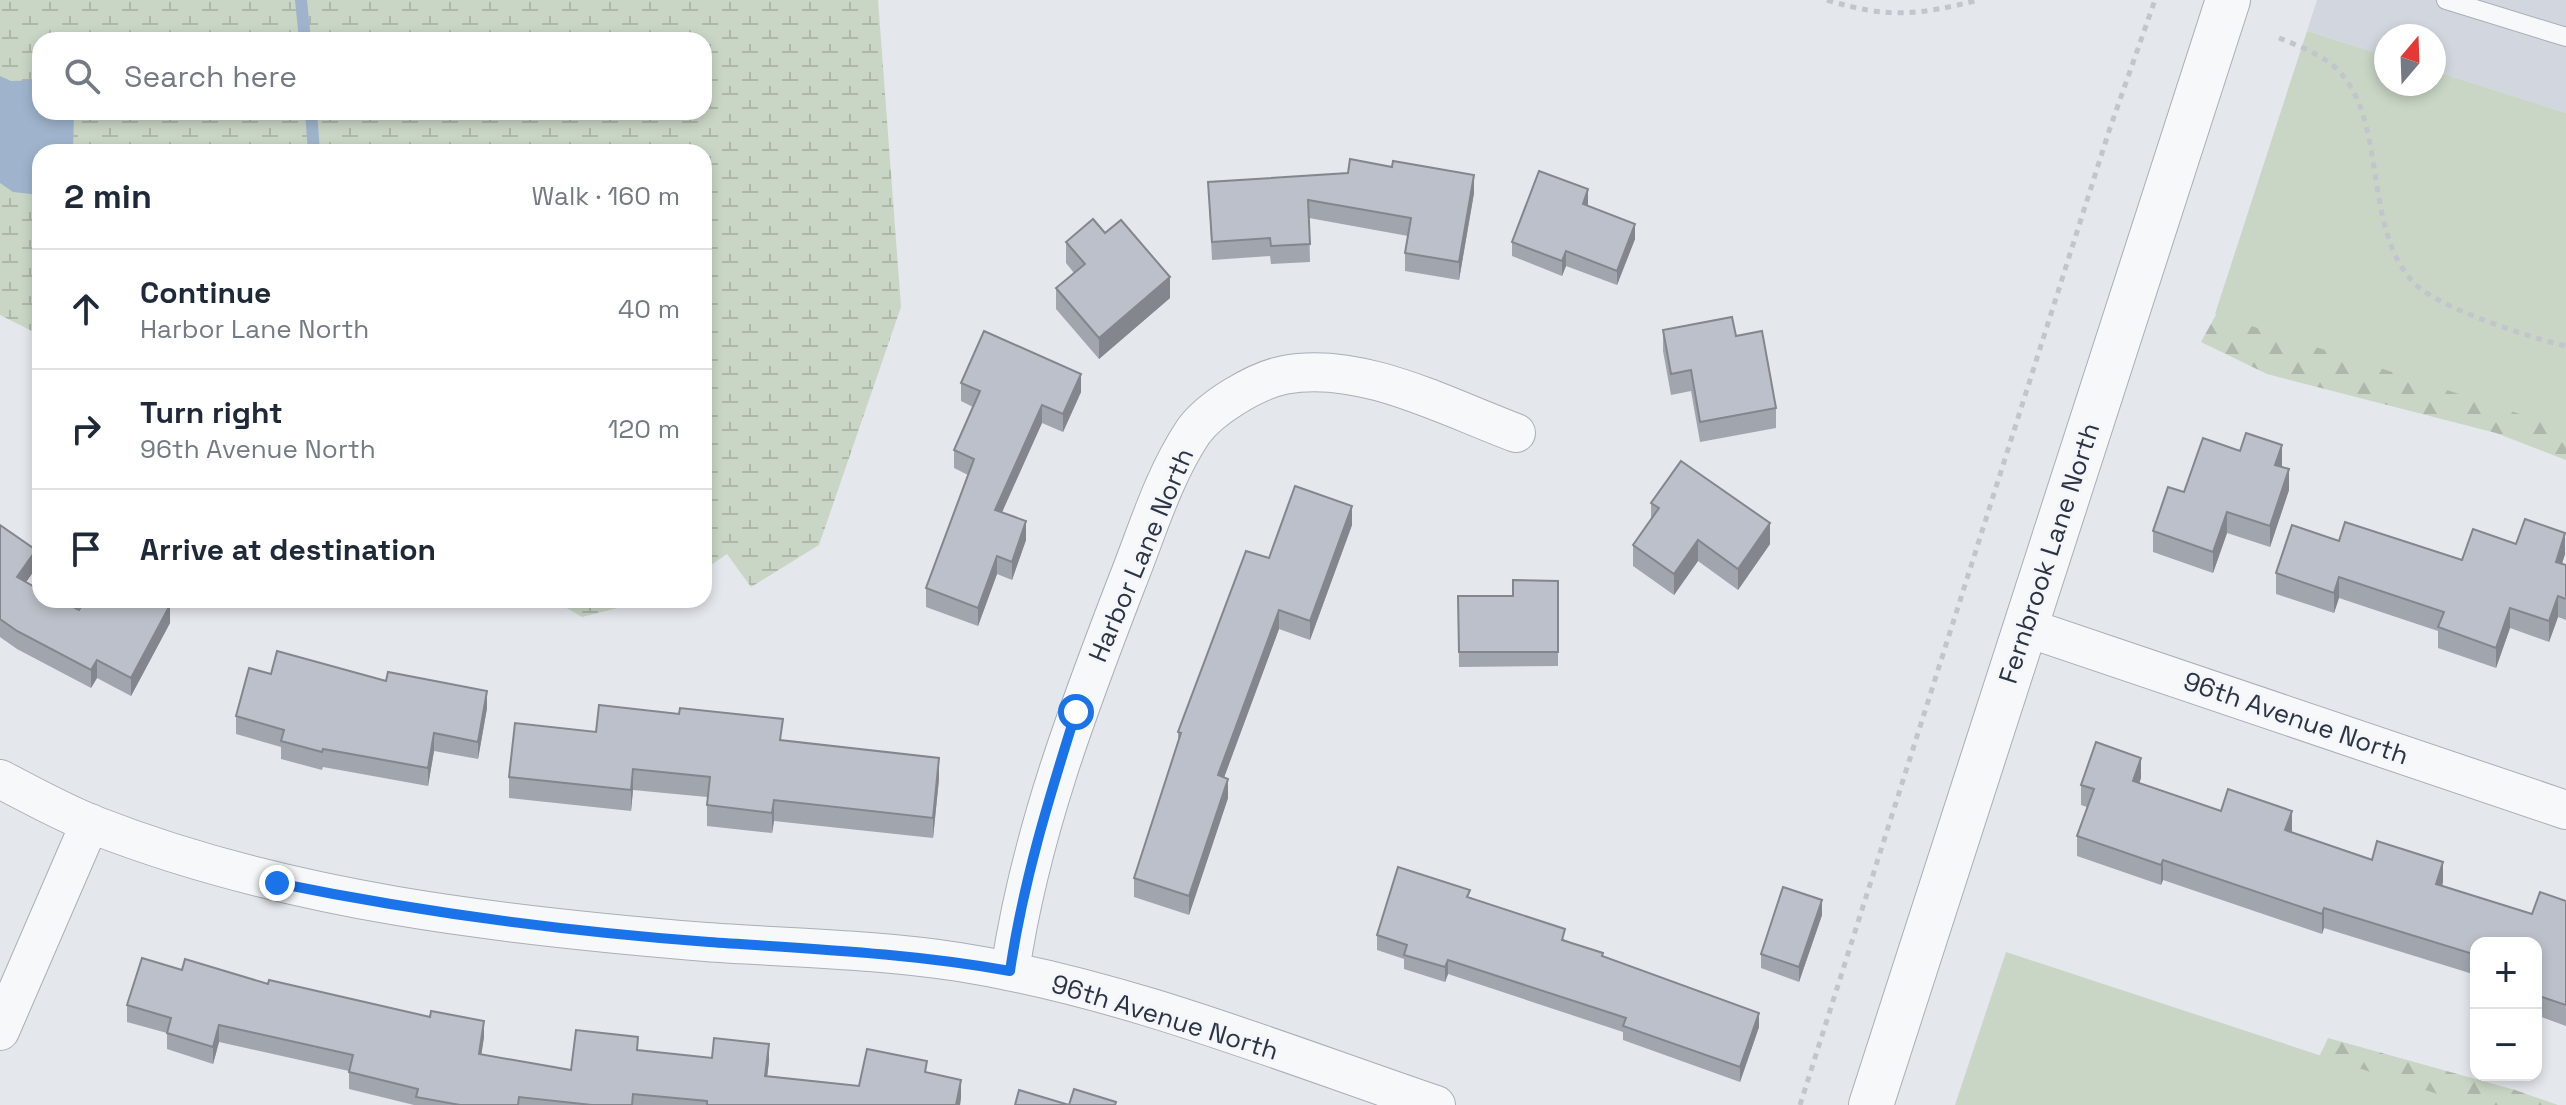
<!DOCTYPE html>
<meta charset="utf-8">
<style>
body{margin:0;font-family:"Space Grotesk",sans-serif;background:#f2f2f3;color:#1f2937}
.controls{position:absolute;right:24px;bottom:24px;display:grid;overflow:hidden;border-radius:16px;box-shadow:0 4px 12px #0003}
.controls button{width:72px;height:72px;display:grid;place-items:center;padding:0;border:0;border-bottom:2px solid #e0e1e3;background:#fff;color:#1f2937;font:40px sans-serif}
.compass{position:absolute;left:2374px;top:24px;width:72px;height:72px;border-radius:50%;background:#fff;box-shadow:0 4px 12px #0003;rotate:19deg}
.stop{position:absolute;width:24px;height:24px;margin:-18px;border:6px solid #1a73e8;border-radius:50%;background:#fff}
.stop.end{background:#1a73e8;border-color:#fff;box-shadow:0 2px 8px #0008}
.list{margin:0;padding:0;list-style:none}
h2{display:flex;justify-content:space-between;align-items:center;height:104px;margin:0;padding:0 32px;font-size:34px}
h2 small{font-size:26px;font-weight:400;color:#747a83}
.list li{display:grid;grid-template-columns:52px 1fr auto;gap:24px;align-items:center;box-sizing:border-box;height:120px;padding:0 32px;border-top:2px solid #e0e1e3}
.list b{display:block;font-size:30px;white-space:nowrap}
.list p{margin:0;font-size:26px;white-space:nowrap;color:#747a83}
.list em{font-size:26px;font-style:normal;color:#747a83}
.icon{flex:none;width:44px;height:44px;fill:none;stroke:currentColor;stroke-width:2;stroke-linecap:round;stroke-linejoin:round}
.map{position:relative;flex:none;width:2566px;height:1105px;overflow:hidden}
.search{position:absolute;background:#fff;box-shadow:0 4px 12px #0003;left:32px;top:32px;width:680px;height:88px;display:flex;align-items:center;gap:20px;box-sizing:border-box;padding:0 28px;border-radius:24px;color:#747a83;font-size:30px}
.panel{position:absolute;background:#fff;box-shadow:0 4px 12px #0003;left:32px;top:144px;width:680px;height:464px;border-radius:24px}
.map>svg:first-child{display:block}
.built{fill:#d2d6de}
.forest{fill:url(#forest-firs)}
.wetland{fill:url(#wetland-marsh);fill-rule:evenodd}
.green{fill:#c9d6c5}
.water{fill:#9fb4cc}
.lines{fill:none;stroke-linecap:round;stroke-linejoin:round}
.stream{stroke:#9fb4cc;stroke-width:12}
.service-casing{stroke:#a9aeb7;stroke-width:20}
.minor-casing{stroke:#a9aeb7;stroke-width:40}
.tertiary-casing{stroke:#a9aeb7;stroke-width:46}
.path{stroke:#c2c5cb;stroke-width:5;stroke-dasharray:6 6;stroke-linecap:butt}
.service{stroke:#f7f8fa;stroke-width:18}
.minor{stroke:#f7f8fa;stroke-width:38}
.tertiary{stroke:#f7f8fa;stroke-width:44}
.wall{fill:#a1a5ae}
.shaded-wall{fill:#83868d}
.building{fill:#bbc0ca;stroke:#83868d;stroke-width:2}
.route{stroke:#1a73e8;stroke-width:10}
.labels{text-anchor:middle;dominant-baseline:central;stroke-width:6;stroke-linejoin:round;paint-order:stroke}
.street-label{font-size:26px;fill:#2b3445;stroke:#f4f6f9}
</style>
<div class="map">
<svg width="2566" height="1105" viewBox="0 0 2566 1105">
<defs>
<pattern id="forest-firs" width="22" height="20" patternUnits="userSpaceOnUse" patternTransform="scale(2)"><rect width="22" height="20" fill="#c9d6c5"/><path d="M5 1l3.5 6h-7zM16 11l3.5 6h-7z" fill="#adb8ab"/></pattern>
<pattern id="wetland-marsh" width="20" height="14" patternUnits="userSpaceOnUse" patternTransform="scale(2)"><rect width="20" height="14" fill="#c9d6c5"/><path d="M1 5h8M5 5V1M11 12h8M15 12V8" fill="none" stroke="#adb8ab"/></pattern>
</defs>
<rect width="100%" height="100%" fill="#e4e7ec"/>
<polygon class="built" points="2317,0 2566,0 2566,113 2434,71 2434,36 2386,36 2386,56 2307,31"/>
<g class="forest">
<polygon points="2258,238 2566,279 2566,460 2496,433 2267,374 2201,342"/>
<polygon points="2328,1038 2515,1090 2558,1105 2307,1105 2300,1098"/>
</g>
<g class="wetland">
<path d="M0,0h878l23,307 -82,238 -68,42 -24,-33 -23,16v-418h-664v183l-40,-20zM40,40h664v72h-664z"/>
<polygon points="553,600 649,600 582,617"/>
</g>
<g class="green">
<polygon points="2307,31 2386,56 2386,84 2434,84 2434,71 2566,113 2566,429 2215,314"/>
<polygon points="2006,952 2471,1105 1955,1105"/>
</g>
<polygon class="water" points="0,76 11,81 40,80 40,112 74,112 73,152 40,152 40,195 13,192 0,183"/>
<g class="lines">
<g class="stream">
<polyline points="301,0 305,40"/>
<polyline points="311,112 314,152"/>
</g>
<g class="service-casing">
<polyline id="service" points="2446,0 2566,37"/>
</g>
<g class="minor-casing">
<g id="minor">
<polyline points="2025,627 2566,810"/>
<path d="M0,779c31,16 61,33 94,46 194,76 405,100 612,117 84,6 169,7 253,20 164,26 321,90 477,143"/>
<path d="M1010,971c20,-136 68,-262 117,-389 20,-50 36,-105 66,-150 17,-24 62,-51 91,-57 76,-15 162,32 232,58"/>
<polyline points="0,1031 90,823"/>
</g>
</g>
<g class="tertiary-casing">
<polyline id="tertiary" points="1871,1105 2228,0"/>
</g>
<g class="path">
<path d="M1827,0c62,19 91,15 152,0"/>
<path d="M2279,38c20,8 42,16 58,31 52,52 24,160 78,215 24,24 116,54 151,62"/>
<polyline points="1800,1105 2109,131 2155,0"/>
</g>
<use href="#service" class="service"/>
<use href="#minor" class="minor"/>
<use href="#tertiary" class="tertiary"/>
</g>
<g class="wall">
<polygon points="1208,182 1474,193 1459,280 1405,271 1405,253 1408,236 1309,218 1310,262 1271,264 1270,256 1212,260"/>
<polygon points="1588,204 1588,206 1635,239 1617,285 1566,266 1562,276 1512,256 1512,242"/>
<polygon points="1105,233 1170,298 1099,359 1056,309 1056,288 1074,273 1066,263 1066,242"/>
<polygon points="1663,330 1736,336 1776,408 1776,428 1700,442 1691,391 1671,395 1663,351"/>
<polygon points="961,383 1081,392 1063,432 1042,423 1002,512 1026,540 1012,580 997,574 978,626 926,607 926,588 968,475 954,468 954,450 973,407 961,401"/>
<polygon points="2282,467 2289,490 2270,547 2227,533 2213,573 2153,552 2153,531 2184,492"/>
<polygon points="1651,503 1770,544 1738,590 1698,561 1674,595 1633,566 1633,545 1651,520"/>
<polygon points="0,525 36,568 26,582 79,610 170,623 131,696 97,678 91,688 17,649 0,637"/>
<polygon points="1352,525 1310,640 1279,629 1224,777 1228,798 1189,915 1134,897 1134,878 1178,741 1178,732 1269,558"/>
<polygon points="2339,541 2462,560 2516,544 2565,554 2562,564 2566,565 2566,620 2558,617 2549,642 2510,628 2496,668 2438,648 2438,631 2339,598 2334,613 2276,594 2276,573"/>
<polygon points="1558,581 1558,666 1459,667 1458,596 1513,596"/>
<polygon points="271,674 386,681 487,708 478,759 434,751 428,786 323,767 322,770 281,759 281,747 236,734 236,716"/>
<polygon points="783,740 939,779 933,838 774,821 772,833 707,826 707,797 633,790 631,811 509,798 509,777"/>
<polygon points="2141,778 2139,783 2221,811 2291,832 2443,882 2442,886 2532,914 2566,901 2566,1026 2536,1015 2536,943 2476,943 2476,975 2324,928 2322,934 2163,880 2161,885 2077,856 2077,836 2087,807 2081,805 2081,785"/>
<polygon points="1470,897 1759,1027 1740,1082 1623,1040 1623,1032 1448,974 1445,982 1404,969 1404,959 1377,950 1377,935"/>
<polygon points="1822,915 1799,982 1761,968 1761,954"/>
<polygon points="182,970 268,984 484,1037 481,1054 571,1070 638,1050 712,1058 769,1061 767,1077 859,1086 927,1073 961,1097 960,1105 414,1105 349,1089 349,1071 219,1042 213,1064 167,1049 167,1033 127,1022 127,1005"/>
</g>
<g class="shaded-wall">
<polygon points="1474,175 1474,193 1459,280 1459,262"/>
<polygon points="1588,189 1588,204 1583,219 1583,204"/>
<polygon points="1635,224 1635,239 1617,285 1617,271"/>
<polygon points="1566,251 1566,266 1562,276 1562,261"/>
<polygon points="1170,277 1170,298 1099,359 1099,338"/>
<polygon points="1081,374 1081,392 1063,432 1063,414"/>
<polygon points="1042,405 1042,423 995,528 995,510"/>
<polygon points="2282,445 2282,466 2275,485 2275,465"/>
<polygon points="2289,469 2289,490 2270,547 2270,526"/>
<polygon points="1352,506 1352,525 1310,640 1310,621"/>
<polygon points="2227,512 2227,533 2213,573 2213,552"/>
<polygon points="1026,521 1026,540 1012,580 1012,562"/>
<polygon points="1770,523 1770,544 1738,590 1738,569"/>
<polygon points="2565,533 2565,554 2556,582 2556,562"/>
<polygon points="1698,540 1698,561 1674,595 1674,574"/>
<polygon points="36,550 36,568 17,595 17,577"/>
<polygon points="997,556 997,574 978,626 978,608"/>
<polygon points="2339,577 2339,598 2334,613 2334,593"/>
<polygon points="2558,596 2558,617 2549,642 2549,621"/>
<polygon points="170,605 170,623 131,696 131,678"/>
<polygon points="2510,608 2510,628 2496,668 2496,648"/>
<polygon points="1279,610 1279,629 1218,794 1218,775"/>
<polygon points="97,660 97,678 91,688 91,670"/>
<polygon points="487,691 487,708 478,759 478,742"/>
<polygon points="434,733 434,751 428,786 428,768"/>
<polygon points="939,758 939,779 933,838 933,818"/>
<polygon points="2141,758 2141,778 2133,801 2133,781"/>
<polygon points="633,769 633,790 631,811 631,790"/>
<polygon points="1228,779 1228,798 1189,915 1189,896"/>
<polygon points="774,800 774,821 772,833 772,813"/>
<polygon points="2292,811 2292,831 2285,850 2285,830"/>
<polygon points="2163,860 2163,880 2161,885 2161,865"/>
<polygon points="2443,862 2443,882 2436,904 2436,884"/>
<polygon points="1822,900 1822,915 1799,982 1799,967"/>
<polygon points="2324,908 2324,928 2322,934 2322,914"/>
<polygon points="1448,960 1448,974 1445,982 1445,967"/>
<polygon points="1759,1013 1759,1027 1740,1082 1740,1067"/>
<polygon points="484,1021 484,1037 479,1071 479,1054"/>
<polygon points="219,1025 219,1042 213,1064 213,1047"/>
<polygon points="769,1044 769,1061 765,1093 765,1076"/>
<polygon points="961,1080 961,1097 960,1105 956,1105"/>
</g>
<g class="building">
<polygon points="1350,159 1392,167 1393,161 1474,175 1459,262 1405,253 1411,218 1308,200 1310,244 1271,246 1270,238 1212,242 1208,182 1348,173"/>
<polygon points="1539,171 1588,189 1583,204 1635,224 1617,271 1566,251 1562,261 1512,242"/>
<polygon points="1093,219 1105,233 1121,220 1170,277 1099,338 1056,288 1085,264 1066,242"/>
<polygon points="1732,317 1736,336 1762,331 1776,408 1700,422 1691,370 1671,374 1663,330"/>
<polygon points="984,331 1081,374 1063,414 1042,405 995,510 1026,521 1012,562 997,556 978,608 926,588 974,459 954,450 980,391 961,383"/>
<polygon points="2246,433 2282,445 2275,465 2289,469 2270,526 2227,512 2213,552 2153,531 2168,487 2184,492 2203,438 2240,451"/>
<polygon points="1681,461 1770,523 1738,569 1698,540 1674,574 1633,545 1659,508 1651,503"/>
<polygon points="1295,486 1352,506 1310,621 1279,610 1218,775 1228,779 1189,896 1134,878 1181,733 1178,732 1246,551 1269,558"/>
<polygon points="2525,519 2565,533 2556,562 2566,565 2566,599 2558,596 2549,621 2510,608 2496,648 2438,627 2444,612 2339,577 2334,593 2276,573 2292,525 2339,541 2345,522 2462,560 2473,529 2516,544"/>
<polygon points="0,525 36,550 17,577 40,590 40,600 60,600 79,610 85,600 160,600 170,605 131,678 97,660 91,670 17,631 0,619"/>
<polygon points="1513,580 1558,581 1558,652 1459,652 1458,596 1513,596"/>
<polygon points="277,651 386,681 388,672 487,691 478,742 434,733 428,768 323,749 322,752 281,741 284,730 236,716 249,668 271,674"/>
<polygon points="599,705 679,714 680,708 783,719 780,740 939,758 933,818 774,800 772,813 707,805 710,777 633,769 631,790 509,777 515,723 596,732"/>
<polygon points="2096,742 2141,758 2133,781 2221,811 2228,789 2292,811 2285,830 2372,860 2377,841 2443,862 2436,884 2532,914 2540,892 2566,901 2566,1005 2536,995 2536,943 2476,943 2476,955 2324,908 2322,914 2163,860 2161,865 2077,836 2094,789 2081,785"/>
<polygon points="1398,867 1470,890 1467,897 1565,929 1562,940 1603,953 1602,956 1759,1013 1740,1067 1623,1026 1626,1018 1448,960 1445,967 1404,955 1407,945 1377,935"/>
<polygon points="1783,887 1822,900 1799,967 1761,954"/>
<polygon points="142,958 182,970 185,959 268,984 269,980 430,1017 431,1011 484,1021 479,1054 571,1070 576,1030 638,1037 637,1050 712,1058 714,1038 769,1044 765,1076 859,1086 867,1049 927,1061 925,1072 961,1080 956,1105 707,1105 707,1101 633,1094 632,1105 592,1105 519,1097 518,1105 460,1105 416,1097 418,1089 349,1072 353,1055 219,1025 213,1047 167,1033 171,1018 127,1005"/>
<polygon points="1074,1089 1116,1102 1115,1105 1069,1105"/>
<polygon points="1019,1090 1069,1105 1015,1105"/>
</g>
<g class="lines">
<path class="route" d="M277,883c142,29 286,48 432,59 102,7 200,11 301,29 13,-89 39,-173 66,-259"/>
</g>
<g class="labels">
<g class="street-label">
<text transform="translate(2049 553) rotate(-72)">Fernbrook Lane North</text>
<text transform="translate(1141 555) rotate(-67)">Harbor Lane North</text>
<text transform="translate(2296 718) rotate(19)">96th Avenue North</text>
<text transform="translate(1165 1017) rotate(17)">96th Avenue North</text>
</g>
</g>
</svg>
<div class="controls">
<button>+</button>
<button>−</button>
</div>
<svg class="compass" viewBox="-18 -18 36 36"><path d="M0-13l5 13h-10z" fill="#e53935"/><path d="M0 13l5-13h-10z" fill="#747a83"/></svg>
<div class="stop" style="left:1076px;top:712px"></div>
<div class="stop end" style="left:277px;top:883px"></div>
<div class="search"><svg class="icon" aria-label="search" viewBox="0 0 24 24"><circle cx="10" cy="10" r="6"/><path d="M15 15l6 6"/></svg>Search here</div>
<section class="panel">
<h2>2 min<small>Walk · 160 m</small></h2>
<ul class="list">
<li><svg class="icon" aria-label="ahead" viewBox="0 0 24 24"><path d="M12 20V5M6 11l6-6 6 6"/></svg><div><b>Continue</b><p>Harbor Lane North</p></div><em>40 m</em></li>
<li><svg class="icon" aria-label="right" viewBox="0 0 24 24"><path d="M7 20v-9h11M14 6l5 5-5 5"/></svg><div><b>Turn right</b><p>96th Avenue North</p></div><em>120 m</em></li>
<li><svg class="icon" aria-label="arrive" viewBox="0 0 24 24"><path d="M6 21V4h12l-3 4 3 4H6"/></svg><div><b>Arrive at destination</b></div></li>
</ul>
</section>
</div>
